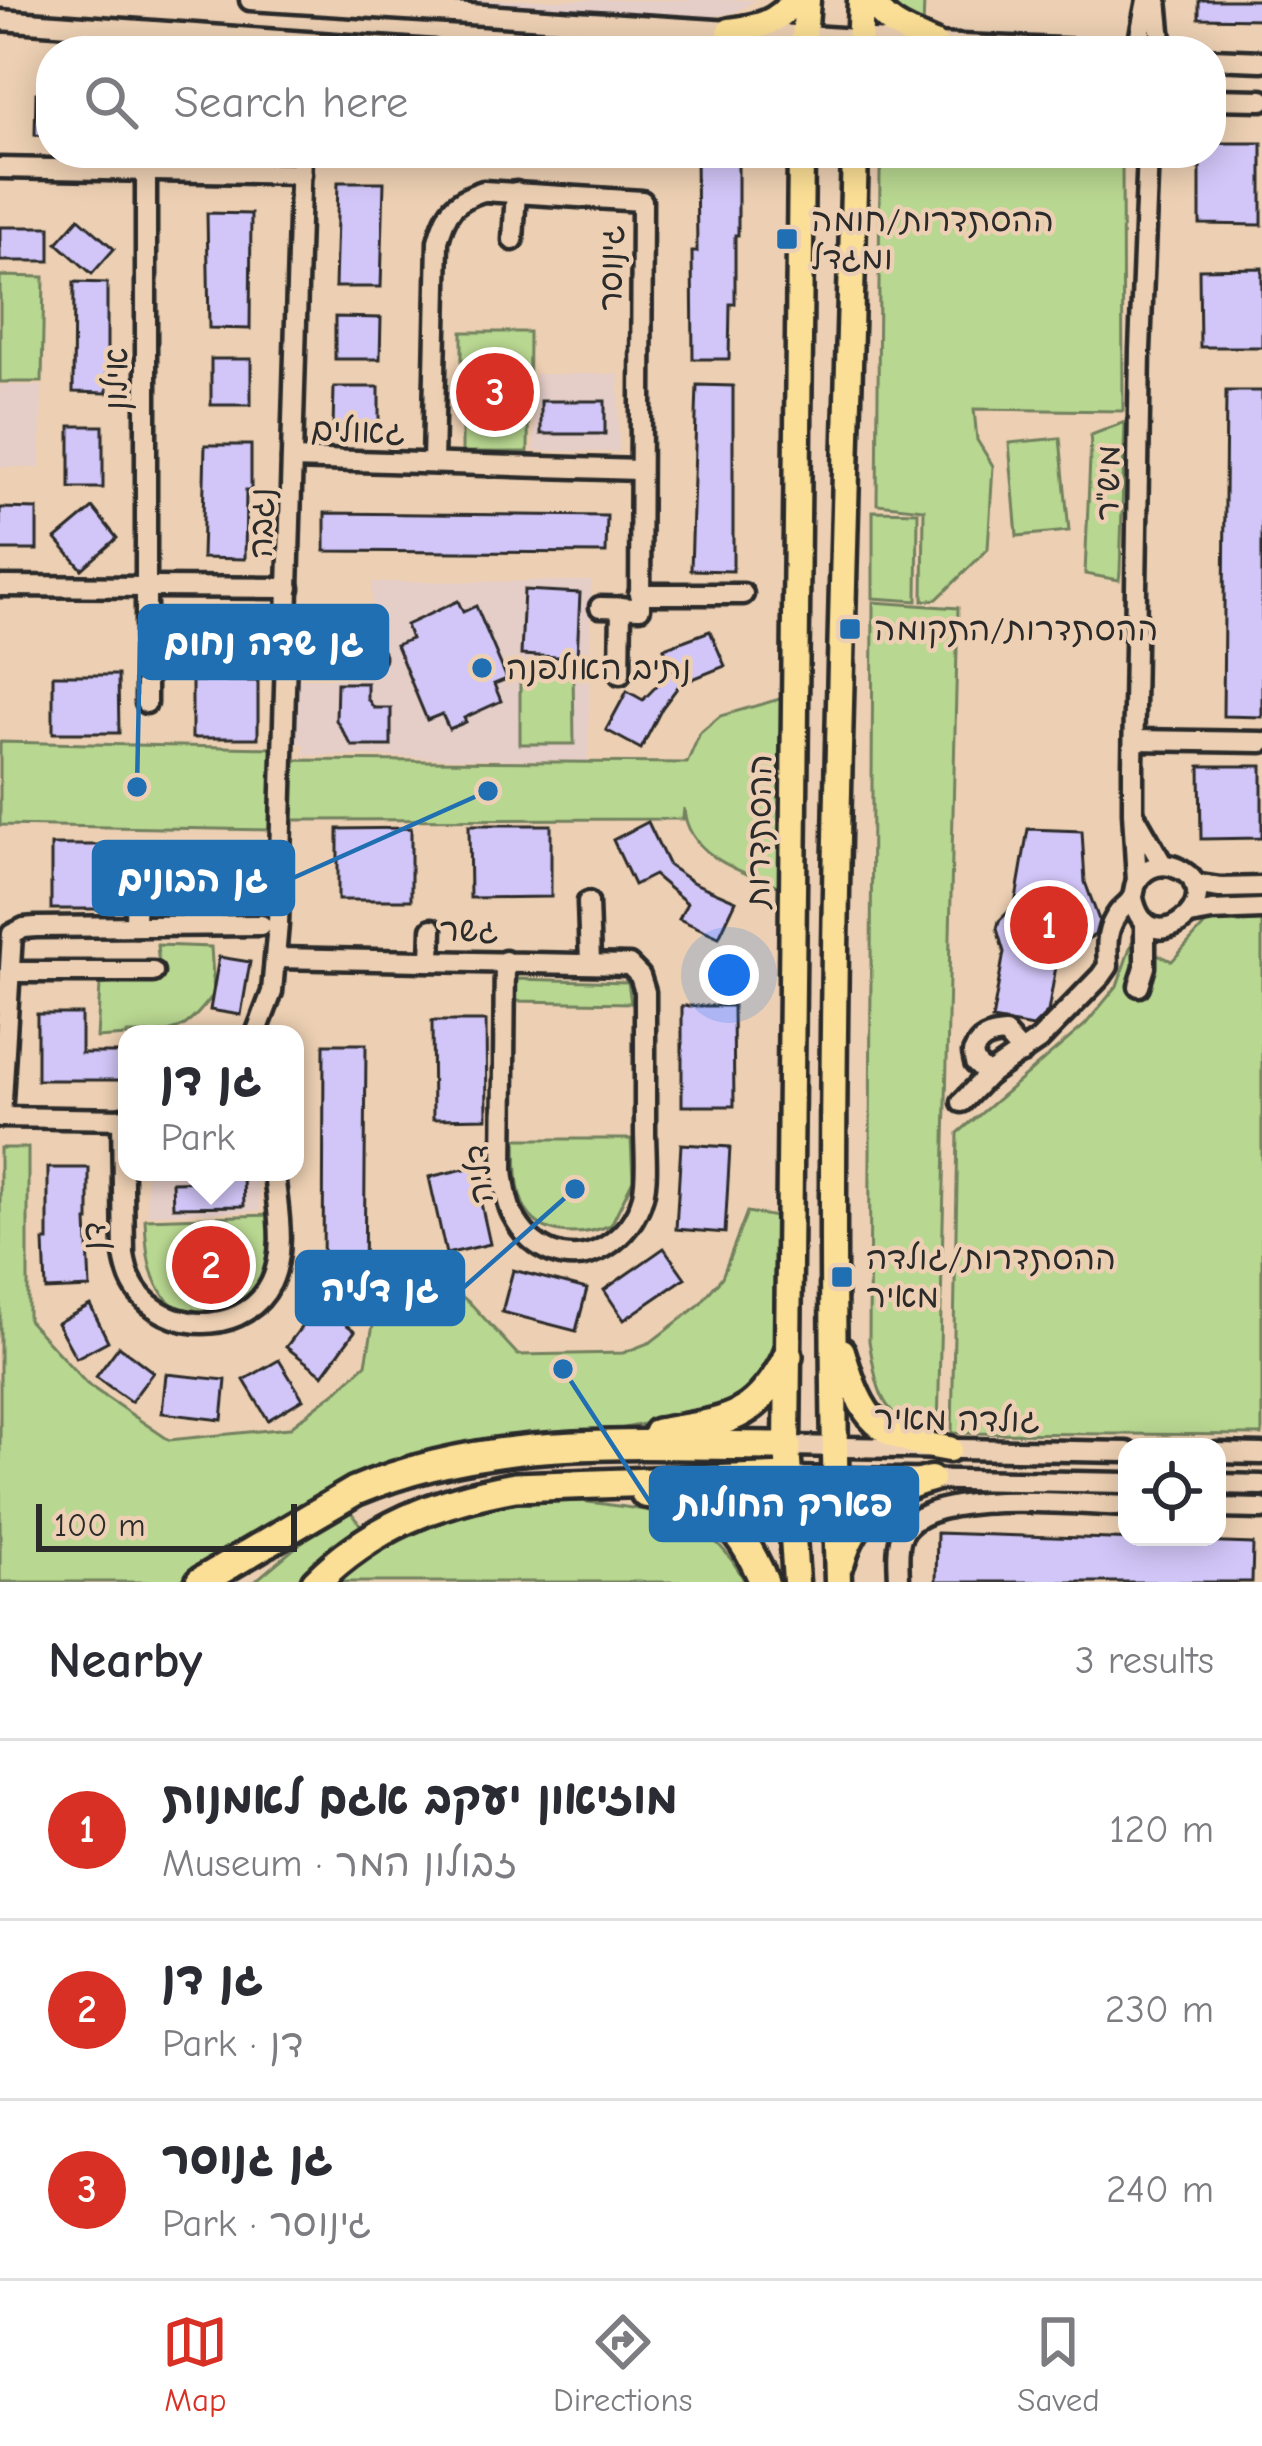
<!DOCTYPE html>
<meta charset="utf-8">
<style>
body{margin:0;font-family:"Comic Neue","Playpen Sans Hebrew",sans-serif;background:#f2f2f3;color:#2b2b33}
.controls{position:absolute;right:36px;bottom:36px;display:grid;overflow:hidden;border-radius:24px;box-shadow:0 6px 30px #0003}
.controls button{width:108px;height:108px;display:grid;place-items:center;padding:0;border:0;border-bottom:3px solid #e1e1e2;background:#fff;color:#2b2b33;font:60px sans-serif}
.scale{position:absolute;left:36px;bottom:30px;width:261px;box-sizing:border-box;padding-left:12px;border:6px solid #2b2b2b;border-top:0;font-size:33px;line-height:42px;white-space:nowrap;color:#2b2b2b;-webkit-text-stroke:9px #edd0b3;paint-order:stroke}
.you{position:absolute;left:729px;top:975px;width:42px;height:42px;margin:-30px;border:9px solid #fff;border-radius:50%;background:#1a73e8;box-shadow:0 0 0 18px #1a73e833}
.badge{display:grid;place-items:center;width:78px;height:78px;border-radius:50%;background:#d93025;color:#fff;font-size:39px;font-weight:700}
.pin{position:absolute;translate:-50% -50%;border:6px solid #fff;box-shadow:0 3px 12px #0006}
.popup{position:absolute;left:118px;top:1025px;width:186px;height:156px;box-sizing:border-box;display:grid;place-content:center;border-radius:24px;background:#fff;filter:drop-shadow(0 3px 9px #0005);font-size:39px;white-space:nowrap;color:#7c7c81}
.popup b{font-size:45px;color:#2b2b33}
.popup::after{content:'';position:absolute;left:50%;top:100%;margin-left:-24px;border:24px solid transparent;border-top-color:#fff}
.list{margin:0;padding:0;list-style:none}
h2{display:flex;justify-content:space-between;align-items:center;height:156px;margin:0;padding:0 48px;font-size:51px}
h2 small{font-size:39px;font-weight:400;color:#7c7c81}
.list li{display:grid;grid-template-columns:78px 1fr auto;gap:36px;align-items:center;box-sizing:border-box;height:180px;padding:0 48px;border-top:3px solid #e1e1e2}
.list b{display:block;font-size:45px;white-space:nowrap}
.list p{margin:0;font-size:39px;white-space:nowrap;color:#7c7c81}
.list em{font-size:39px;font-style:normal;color:#7c7c81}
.icon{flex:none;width:66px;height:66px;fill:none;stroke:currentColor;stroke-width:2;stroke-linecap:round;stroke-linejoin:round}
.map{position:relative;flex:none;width:1262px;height:1582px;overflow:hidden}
.search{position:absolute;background:#fff;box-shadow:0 6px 30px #0003;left:36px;right:36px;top:36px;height:132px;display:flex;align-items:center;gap:30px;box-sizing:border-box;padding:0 42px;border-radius:48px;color:#7c7c81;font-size:45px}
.sheet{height:696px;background:#fff}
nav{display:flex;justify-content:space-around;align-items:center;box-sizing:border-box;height:168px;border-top:3px solid #e1e1e2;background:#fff;font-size:33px;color:#7c7c81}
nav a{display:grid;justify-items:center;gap:6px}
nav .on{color:#d93025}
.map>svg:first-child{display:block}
.built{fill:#e5cdc8}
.green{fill:#b8d790;stroke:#72815e;stroke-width:3}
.building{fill:#d2c6f8;stroke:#2b2b2b;stroke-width:3}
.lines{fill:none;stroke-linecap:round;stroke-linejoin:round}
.minor-casing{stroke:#2b2b2b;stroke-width:27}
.major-casing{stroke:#2b2b2b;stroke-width:33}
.highway-casing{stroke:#2b2b2b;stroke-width:36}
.minor{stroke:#edd0b3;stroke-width:18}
.major{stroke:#fbdf96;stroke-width:24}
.highway{stroke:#fbdf96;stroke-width:27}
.poi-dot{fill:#1f6fb2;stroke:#edd0b3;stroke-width:4.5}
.labels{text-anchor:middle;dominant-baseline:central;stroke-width:9;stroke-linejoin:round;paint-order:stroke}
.poi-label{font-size:33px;fill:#2b2b2b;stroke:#edd0b3;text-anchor:start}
.street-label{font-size:33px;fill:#2b2b2b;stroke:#edd0b3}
.leader{fill:none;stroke:#1f6fb2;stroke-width:4.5}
.callout-dot{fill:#1f6fb2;stroke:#edd0b3;stroke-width:4.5}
.callout{fill:#1f6fb2;stroke:#1f6fb2;stroke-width:4.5}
.callout-label{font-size:36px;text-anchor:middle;font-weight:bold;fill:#fff}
</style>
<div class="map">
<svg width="1262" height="1582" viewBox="0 0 1262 1582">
<rect width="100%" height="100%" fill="#edd0b3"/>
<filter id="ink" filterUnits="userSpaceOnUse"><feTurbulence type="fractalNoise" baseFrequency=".00833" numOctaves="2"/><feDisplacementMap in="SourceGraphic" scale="24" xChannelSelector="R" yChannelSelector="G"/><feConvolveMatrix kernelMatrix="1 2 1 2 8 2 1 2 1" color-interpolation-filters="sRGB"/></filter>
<g filter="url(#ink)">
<g class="built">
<polygon points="454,0 756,0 734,13 705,18"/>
<polygon points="535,374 619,374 619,452 534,451"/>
<polygon points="0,385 42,386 40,468 0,467"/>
<polygon points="591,581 588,761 304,755 304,744 294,744 296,678 373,679 372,582"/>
<polygon points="146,1172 256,1172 260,1211 147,1214"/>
</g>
<g class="green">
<polygon points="891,0 924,0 923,31 897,20"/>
<polygon points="890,153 1122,153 1123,411 974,409 977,440 993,466 988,549 937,599 923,601 924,509 877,504 880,172"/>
<polygon points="0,276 44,277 42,382 0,382"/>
<polygon points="462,332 529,332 528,452 462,452"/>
<polygon points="1125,422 1120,572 1119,580 1085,574 1091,435"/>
<polygon points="1060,438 1069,531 1017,536 1009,443"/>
<polygon points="873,511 918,512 917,601 873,598"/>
<path d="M873,602l85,6 -20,823c-58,-7 -60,-40 -69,-90z"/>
<polygon points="520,666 573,666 574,744 520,744"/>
<path d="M790,696l-4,193c-40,-16 -99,-31 -102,-81l-1,11 -392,1 1,-60 395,3 13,-30 20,-17z"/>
<polygon points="0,742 274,748 274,830 0,825"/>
<polygon points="1262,917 1262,1435 952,1433 958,1133 1085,1025 1117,986 1132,942 1172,961 1211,918"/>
<path d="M157,945l54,2 3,47c-31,40 -38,40 -87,40v2l-30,2 3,-53 60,-6z"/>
<polygon points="515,979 628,982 631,1003 514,1001"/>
<path d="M516,1139h115l2,41 -22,45c-32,13 -78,14 -90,-27 -6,-18 -4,-41 -5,-59z"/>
<polygon points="0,1148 28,1148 28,1320 87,1384 169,1440 289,1428 339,1389 366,1364 375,1313 393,1266 430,1269 472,1305 518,1355 623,1353 651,1342 699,1305 722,1277 747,1212 776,1217 782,1287 780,1328 763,1374 744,1395 719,1408 587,1436 456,1445 415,1457 303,1508 179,1582 0,1582"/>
<path d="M272,1215c0,22 4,47 -6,67 -18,38 -80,47 -104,11 -15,-21 -16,-50 -17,-74z"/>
<path d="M582,1501c73,11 126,8 163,81h-423l56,-40 89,-32 39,-6z"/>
<polygon points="348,1508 361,1525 302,1582 254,1582 322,1525"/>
</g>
<g class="building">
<polygon points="1199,0 1262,0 1262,19 1199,18"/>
<polygon points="36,93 51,93 51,136 35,135"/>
<polygon points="1211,143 1262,143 1262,225 1200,224 1200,153 1211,153"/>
<polygon points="696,153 738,153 738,235 735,235 735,304 730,304 729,359 693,359 692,252 697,252"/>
<polygon points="338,182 384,182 381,287 335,287"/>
<polygon points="207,213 251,214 250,329 209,328"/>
<polygon points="79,218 114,249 92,274 57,243"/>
<rect x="0" y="227" width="50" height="34"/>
<polygon points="1262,268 1262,347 1200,347 1199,269"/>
<polygon points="74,282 107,283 107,393 73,392"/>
<polygon points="335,317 381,318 380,359 335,359"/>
<rect x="211" y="359" width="40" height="46"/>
<polygon points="697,385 733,386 733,571 691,570"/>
<polygon points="334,387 379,387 379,429 333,428"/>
<polygon points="1226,391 1262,391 1262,717 1223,716"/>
<rect x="541" y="401" width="64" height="33"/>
<rect x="70" y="426" width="33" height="62"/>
<polygon points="205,445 251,445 251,490 246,490 245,559 202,558"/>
<polygon points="0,508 37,509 37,550 0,550"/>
<polygon points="93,508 117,538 82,569 56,539"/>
<polygon points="325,513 607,516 606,553 325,551"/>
<polygon points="524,590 580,593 577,658 521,655"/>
<polygon points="458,601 463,612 476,606 507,679 494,684 501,701 464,718 466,722 449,729 442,714 427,720 396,645 411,639 406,625"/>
<polygon points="710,631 725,666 680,684 662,708 641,749 606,730 627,691 643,700 673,669 664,648"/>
<polygon points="53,675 118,675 119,733 53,733"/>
<rect x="192" y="681" width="66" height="57"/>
<polygon points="337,683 367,683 367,698 374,708 391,708 391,746 352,746 336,720"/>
<polygon points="1200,766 1262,766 1262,838 1201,839"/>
<polygon points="648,822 669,866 694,883 736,901 719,937 679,919 687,903 654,875 634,885 613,840"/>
<polygon points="469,825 551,825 551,897 470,898"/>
<polygon points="411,828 411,900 338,900 338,829"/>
<polygon points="1028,829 1082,831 1085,882 1099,920 1095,935 1058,955 1048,1012 1033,1027 992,1020 1004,952 997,929 999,921 1015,905"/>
<polygon points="51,845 115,845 116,909 51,909"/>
<polygon points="179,847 241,847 241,900 179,901"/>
<polygon points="219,957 250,962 241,1015 210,1010"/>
<polygon points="682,1006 733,1006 734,1106 682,1106"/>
<polygon points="37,1014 81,1014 81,1053 127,1053 127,1080 37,1080"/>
<polygon points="432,1021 486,1021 487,1118 433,1119"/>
<polygon points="324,1044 366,1044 364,1291 323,1291"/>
<polygon points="681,1144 730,1147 725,1233 676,1229"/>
<polygon points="473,1167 490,1244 446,1254 429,1177"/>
<polygon points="48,1168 89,1168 89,1221 87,1221 90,1288 46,1290 44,1241 48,1241"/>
<polygon points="212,1172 231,1172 231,1176 243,1176 244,1206 173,1207 172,1182 212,1181"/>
<polygon points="664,1248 685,1278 624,1320 604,1290"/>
<polygon points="513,1270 587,1289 576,1331 502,1312"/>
<polygon points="319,1304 355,1331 323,1375 286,1347"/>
<polygon points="90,1305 108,1341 76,1358 57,1323"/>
<polygon points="119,1346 153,1372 131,1402 96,1377"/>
<polygon points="279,1360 303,1399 268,1420 244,1380"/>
<polygon points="166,1374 226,1380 222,1420 162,1413"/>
<polygon points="937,1533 1253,1544 1252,1582 936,1582"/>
</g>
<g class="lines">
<g class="minor-casing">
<g id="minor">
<polyline points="250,0 934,44 1112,51"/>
<polyline points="1157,0 1162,51"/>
<polyline points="0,20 433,51"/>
<polyline points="1137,51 1147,0"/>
<polyline points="1211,59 1262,61"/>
<polyline points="1211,99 1262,100"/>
<polyline points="0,168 301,174"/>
<polyline points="513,240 516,192"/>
<polyline points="292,459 639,470"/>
<path d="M433,463l5,-222c8,-30 15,-40 45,-50l159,10 -2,407 -40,-1"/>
<polyline points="0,586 289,588"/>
<polyline points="639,594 743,594"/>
<polyline points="285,655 373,657"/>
<polyline points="620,674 621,607"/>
<polyline points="146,703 146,171"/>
<polyline points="1134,740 1262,742"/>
<polyline points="1135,816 1163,865"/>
<polyline points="1137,881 1133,812 1133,767 1140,350 1148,153"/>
<polyline points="1194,884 1220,888 1262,887"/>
<polyline points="588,902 590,963"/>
<polyline points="1190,915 1212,911 1262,909"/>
<polyline points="135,926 136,871"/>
<path d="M276,958l353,7 11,11 5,16c0,46 0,93 0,139 0,21 3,45 -2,65 -6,22 -20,40 -38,51 -36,21 -74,4 -92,-32 -7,-13 -8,-30 -10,-45l2,-209"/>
<polyline points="431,960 432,929"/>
<polyline points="10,972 153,972"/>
<polyline points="1139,986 1145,967 1145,922"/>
<polyline points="256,1034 272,992 278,924 301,153"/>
<path d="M988,1075l-13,-12 -2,-10c6,-14 16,-18 32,-19l17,19"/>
<path d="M962,1102l26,-27 51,-35 62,-64 7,-10c-1,-21 -3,-36 11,-54 4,-5 10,-8 13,-14 3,-5 2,-12 5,-17 9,-15 27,-20 42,-12 55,27 -31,101 -46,29"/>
<polyline points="0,1117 127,1119"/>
<polyline points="1,1117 12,934 24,928 36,927 261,925"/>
<path d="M122,1118l2,137c3,17 7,30 18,42 35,38 105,35 129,-14 16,-34 6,-75 3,-111"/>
<polyline points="787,1446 1127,1452"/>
<polyline points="1217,1453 1262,1454"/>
<polyline points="788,1477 1127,1483"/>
<polyline points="1217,1484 1262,1485"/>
<polyline points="1217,1508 1262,1509"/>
<path d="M899,1582c0,-14 -3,-34 3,-47 21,-49 178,-30 225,-29"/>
</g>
</g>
<g class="major-casing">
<g id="major">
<path d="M872,0c12,25 38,33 62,44"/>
<path d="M730,31c29,-4 46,-7 65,-31"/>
<polyline points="803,51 807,0"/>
<polyline points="859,51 861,0"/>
<path d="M842,1351c21,72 34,86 107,98"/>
<path d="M842,1562c12,-44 45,-72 89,-83"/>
<polyline points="796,1582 787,1446 801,153"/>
<path d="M838,1582c-14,-476 4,-953 17,-1429"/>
</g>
</g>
<g class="highway-casing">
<g id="highway">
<path d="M658,1433c67,-12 97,-10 130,-77"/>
<path d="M645,1493c68,9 92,26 119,89"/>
<path d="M200,1582l155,-91c139,-59 284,-45 432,-45"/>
<path d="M316,1582c56,-56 122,-81 199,-95l273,-10"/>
</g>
</g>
<use href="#minor" class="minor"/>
<use href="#major" class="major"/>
<use href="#highway" class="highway"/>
</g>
</g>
<g class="poi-dot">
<rect x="775" y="227" width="24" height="24" rx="6"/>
<rect x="838" y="617" width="24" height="24" rx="6"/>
<circle cx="482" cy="668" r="12"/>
<rect x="830" y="1265" width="24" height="24" rx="6"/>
</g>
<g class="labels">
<g class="poi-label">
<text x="811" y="220">ההסתדרות/חומה<tspan x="811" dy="38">ומגדל</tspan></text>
<text x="874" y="629">ההסתדרות/התקומה</text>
<text x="506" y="668">נתיב האולפנה</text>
<text x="866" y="1258">ההסתדרות/גולדה<tspan x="866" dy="38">מאיר</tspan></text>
</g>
<g class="street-label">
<text transform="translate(611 268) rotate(-89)">גינוסר</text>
<text transform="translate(116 379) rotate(-90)">אילון</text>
<text transform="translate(358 431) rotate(2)">גאולים</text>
<text transform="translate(1108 483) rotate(-89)">מיש"ר</text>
<text transform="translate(261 523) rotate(-89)">נגבה</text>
<text transform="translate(759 831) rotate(-89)">ההסתדרות</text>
<text transform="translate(469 930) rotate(1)">גשר</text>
<text transform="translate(479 1174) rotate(-96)">דליה</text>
<text transform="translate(94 1236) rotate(-92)">דן</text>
<text transform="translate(957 1419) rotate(1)">גולדה מאיר</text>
</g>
</g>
<path class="leader" d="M137 787L140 642M488 791L293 878M575 1189L463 1288M563 1369L651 1504"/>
<g class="callout-dot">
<circle cx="137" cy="787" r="12"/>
<circle cx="488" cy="791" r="12"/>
<circle cx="575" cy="1189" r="12"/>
<circle cx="563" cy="1369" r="12"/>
</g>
<g class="callout">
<rect x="140" y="606" width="247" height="72" rx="12"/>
<rect x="94" y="842" width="199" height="72" rx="12"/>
<rect x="297" y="1252" width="166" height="72" rx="12"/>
<rect x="651" y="1468" width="266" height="72" rx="12"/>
</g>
<g class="callout-label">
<text x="264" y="655">גן שדה נחום</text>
<text x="193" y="891">גן הבונים</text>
<text x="380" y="1301">גן דליה</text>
<text x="784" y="1516">פארק החולות</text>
</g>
</svg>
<div class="controls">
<button><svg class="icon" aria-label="locate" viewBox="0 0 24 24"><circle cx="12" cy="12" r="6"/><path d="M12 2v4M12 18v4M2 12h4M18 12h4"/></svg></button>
</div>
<div class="scale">100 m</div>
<div class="you"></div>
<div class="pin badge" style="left:1049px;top:925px">1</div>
<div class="pin badge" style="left:211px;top:1265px">2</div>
<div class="popup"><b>גן דן</b>Park</div>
<div class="pin badge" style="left:495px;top:392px">3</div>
<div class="search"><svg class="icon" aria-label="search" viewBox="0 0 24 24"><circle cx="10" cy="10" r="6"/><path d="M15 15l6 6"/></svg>Search here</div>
</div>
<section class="sheet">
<h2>Nearby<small>3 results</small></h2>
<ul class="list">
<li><span class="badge">1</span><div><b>מוזיאון יעקב אגם לאמנות</b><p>Museum · זבולון המר</p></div><em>120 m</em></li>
<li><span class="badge">2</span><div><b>גן דן</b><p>Park · דן</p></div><em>230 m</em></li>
<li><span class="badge">3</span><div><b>גן גנוסר</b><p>Park · גינוסר</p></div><em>240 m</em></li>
</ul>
</section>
<nav>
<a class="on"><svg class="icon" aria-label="map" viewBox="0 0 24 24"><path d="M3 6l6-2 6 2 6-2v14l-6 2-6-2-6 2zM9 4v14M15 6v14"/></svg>Map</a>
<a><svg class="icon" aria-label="directions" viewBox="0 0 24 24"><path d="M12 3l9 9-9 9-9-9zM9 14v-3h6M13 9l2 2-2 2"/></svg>Directions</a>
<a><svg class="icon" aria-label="saved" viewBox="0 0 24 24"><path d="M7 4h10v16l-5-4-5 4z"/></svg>Saved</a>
</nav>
